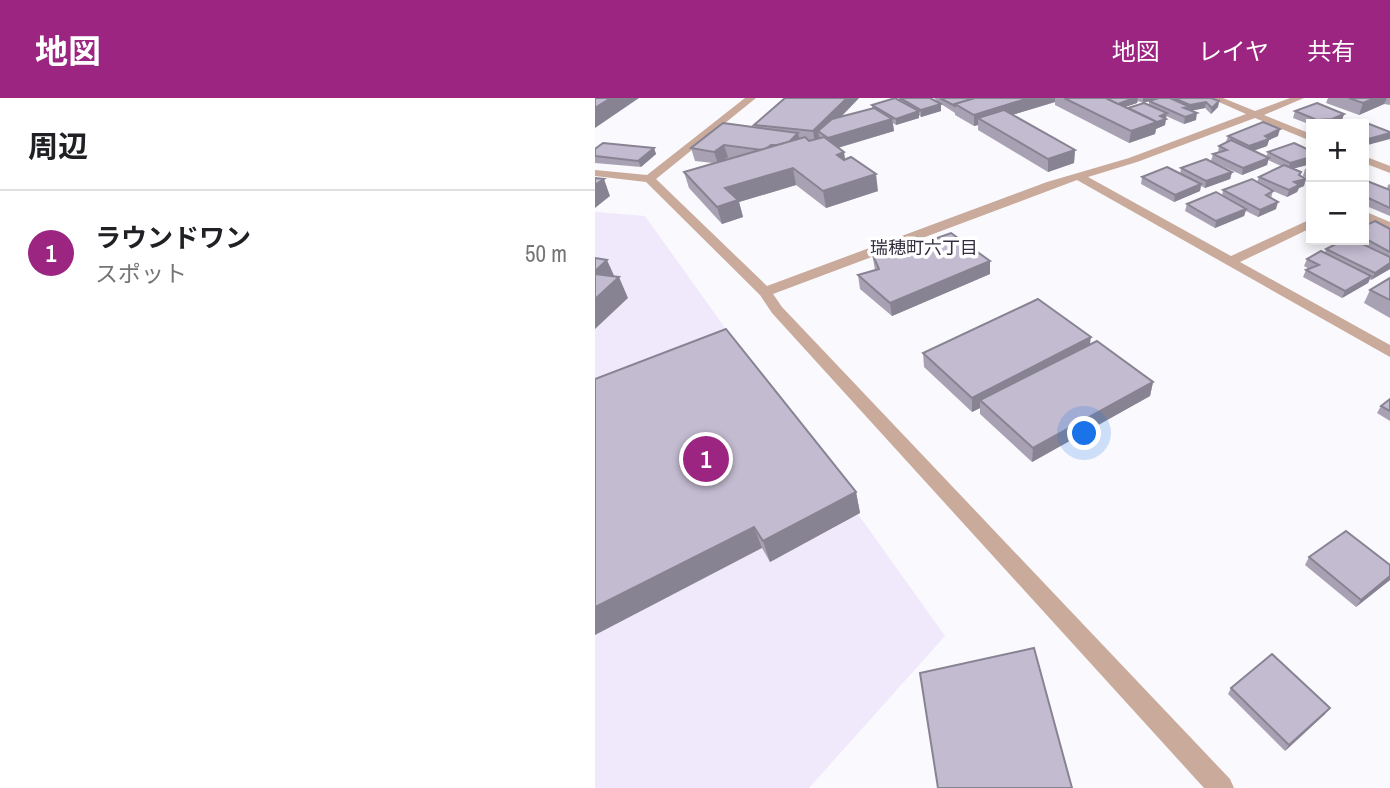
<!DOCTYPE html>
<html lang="ja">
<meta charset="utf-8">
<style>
body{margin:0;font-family:"Archivo Narrow","Noto Sans JP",sans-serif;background:#f6f6f6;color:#202124}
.controls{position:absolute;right:21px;top:21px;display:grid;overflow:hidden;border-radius:0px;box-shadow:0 4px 10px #0003}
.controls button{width:63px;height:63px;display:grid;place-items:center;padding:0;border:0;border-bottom:2px solid #e0e0e0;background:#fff;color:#202124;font:35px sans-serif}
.you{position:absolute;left:490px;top:336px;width:24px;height:24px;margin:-18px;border:5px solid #fff;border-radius:50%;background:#1a73e8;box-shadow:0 0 0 10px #1a73e833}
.badge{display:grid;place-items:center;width:46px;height:46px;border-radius:50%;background:#9b2580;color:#fff;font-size:23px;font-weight:700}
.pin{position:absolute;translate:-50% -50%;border:4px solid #fff;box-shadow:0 2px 7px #0006}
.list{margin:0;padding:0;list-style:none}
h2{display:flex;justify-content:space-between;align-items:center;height:91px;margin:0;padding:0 28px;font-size:30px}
h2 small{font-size:23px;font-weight:400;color:#757577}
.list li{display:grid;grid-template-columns:46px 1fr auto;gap:21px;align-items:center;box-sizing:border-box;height:126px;padding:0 28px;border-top:2px solid #e0e0e0}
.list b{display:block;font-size:26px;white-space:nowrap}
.list p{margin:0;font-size:23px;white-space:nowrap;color:#757577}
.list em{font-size:23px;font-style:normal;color:#757577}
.map{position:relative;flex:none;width:795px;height:690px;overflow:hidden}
header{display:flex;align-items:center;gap:42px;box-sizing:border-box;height:98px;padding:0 35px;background:#9b2580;color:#fff}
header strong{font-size:33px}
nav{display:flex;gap:38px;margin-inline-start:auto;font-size:24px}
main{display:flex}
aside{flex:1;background:#fff}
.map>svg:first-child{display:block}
.built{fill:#f0e9fb}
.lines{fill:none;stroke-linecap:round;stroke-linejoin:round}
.minor{fill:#c9aa9b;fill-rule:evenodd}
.wall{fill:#a8a1b3}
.shaded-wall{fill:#888392}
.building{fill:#c3bbd0;stroke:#888392;stroke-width:2}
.labels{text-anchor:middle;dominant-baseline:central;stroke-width:7;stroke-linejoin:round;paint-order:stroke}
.far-neighbourhood-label{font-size:18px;fill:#352e3f;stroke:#fff}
</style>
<header>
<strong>地図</strong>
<nav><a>地図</a><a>レイヤ</a><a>共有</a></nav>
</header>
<main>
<aside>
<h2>周辺<small></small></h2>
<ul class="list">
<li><span class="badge">1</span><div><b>ラウンドワン</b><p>スポット</p></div><em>50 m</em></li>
</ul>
</aside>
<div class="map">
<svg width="795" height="690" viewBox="0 0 795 690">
<rect width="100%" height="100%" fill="#faf9fd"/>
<polygon class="built" points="0,114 50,118 350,538 214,690 0,690"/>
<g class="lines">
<g class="minor">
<polygon points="150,0 161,0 61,81 172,188 452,84 534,60 651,16 615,0 628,0 660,13 695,0 709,0 669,17 716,36 716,43 660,20 542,64 493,79 636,158 716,121 716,130 645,164 795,247 795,259 482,82 178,196 187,209 635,681 639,690 609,690 177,215 165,197 51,84 0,78 0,72 52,77"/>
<polygon points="769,58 795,68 795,75 769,65"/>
<polygon points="769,113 795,124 795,133 769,122"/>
</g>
</g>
<g class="wall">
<polygon points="264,0 246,19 277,10 277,7 304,3 304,0 335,0 343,4 339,0 563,0 548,5 543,3 542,5 530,9 533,10 554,7 554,3 564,0 616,0 624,3 623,9 616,16 610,10 596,13 601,22 589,26 571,18 570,27 561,31 560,36 534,45 460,7 460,4 417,17 480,52 479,65 453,74 383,32 383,27 379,28 360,17 360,15 346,6 346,13 326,19 324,17 324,20 301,27 298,25 299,33 243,50 250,61 283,93 231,110 201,87 144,104 148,119 127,126 94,90 89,74 118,65 100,63 96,50 160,29 159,27"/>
<polygon points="733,0 795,0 795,7 789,6 764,17 731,5"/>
<polygon points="700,13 749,16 747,22 738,26 716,27 698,20"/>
<polygon points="633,38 683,38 674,42 672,48 658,53 671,59 673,54 716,53 716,64 712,67 697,71 705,78 709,88 704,90 702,94 692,99 678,93 676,100 681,111 663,119 651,113 649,118 620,130 590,113 592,106 627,98 628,92 662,84 664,79 686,68 673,62 672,67 647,77 616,63 618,56 623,55 624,48 631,44"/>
<polygon points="59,50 61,56 46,69 0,65 0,51"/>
<polygon points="716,69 716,82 708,78 710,71"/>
<polygon points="586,70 637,74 635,81 610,90 606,88 605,93 579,104 546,86 547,79 585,76"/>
<polygon points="769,84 792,91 793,87 795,86 795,118 769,107"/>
<polygon points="769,128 795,131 795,171 776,182 775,181 773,185 747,200 708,179 711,172 714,171 709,168 712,161 730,155 731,151 749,142 769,142"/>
<polygon points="328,145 395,163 395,176 297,218 265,191 263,177 280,172 277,155"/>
<polygon points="795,180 795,220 769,205 775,192"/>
<polygon points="495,247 558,284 555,298 437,364 385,316 385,310 377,314 329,269 328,255"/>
<polygon points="0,281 261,394 265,415 175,464 167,450"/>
<polygon points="795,301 795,323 782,315 786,308"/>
<polygon points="714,459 795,467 795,482 761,509 710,467"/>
<polygon points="636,590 730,616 690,653 633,596"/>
</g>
<g class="shaded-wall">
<polygon points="16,0 44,0 0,30 0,10"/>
<polygon points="252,0 264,0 228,37 223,33 225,41 220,45 218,33"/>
<polygon points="434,0 460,0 460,4 391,25 383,20 383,27 379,28 379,17"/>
<polygon points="539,0 543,0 542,5 518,13 519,7"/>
<polygon points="548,0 563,0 548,5"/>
<polygon points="780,0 792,0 789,6 764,17 768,5"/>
<polygon points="624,3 623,9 616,16 617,10"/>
<polygon points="611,4 610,10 594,13 595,7"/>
<polygon points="346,6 346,13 326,19 326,12"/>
<polygon points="324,13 324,20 301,27 301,21"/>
<polygon points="572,15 570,27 561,31 560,36 534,45 536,33"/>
<polygon points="602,15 601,22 589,26 590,19"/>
<polygon points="749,16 747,22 736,26 737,21"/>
<polygon points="297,21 299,33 235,52 233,40"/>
<polygon points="685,31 683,38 674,42 672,48 652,55 654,48 670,38"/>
<polygon points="203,35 206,47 190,48"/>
<polygon points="795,35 795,41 769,48 770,42"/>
<polygon points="129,47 133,59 123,66 119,54"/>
<polygon points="59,50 61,56 46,69 43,63"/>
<polygon points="480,52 479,65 453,74 453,61"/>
<polygon points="249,54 252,71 242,57"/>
<polygon points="716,59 716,64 712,67 693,72 695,65"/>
<polygon points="674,60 672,67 647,77 648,70"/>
<polygon points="198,70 201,87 144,104 148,119 127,126 122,109 130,90"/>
<polygon points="637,74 635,81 610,90 611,83"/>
<polygon points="706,74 704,81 711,81 709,88 704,90 702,94 692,99 694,92"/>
<polygon points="281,76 283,93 231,110 228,93"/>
<polygon points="9,81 15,98 0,110 0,87"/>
<polygon points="606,86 605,93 579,104 580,97"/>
<polygon points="683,104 681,111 663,119 665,112"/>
<polygon points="651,111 649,118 620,130 621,123"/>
<polygon points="12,162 21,182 24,179 33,200 0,231 0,173"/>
<polygon points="395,163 395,176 297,218 295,205"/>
<polygon points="795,165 795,171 776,182 780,175"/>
<polygon points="776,178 773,185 747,200 750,193"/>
<polygon points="496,239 494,253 385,302 385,310 377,314 377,300"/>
<polygon points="558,284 555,298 437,364 438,350"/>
<polygon points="261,394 265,415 175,464 168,443"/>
<polygon points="159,429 167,450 0,537 0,509"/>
<polygon points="795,478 795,482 761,509 766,502"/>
<polygon points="735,610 730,616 690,653 694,647"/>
</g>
<g class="building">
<polygon points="0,0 16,0 0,10"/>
<polygon points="190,0 252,0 218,33 159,27"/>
<polygon points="300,0 324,13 301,21 277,7"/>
<polygon points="305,0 335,0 346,6 326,12"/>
<polygon points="345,0 380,0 360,6 360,8"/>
<polygon points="380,0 434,0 379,17 360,6"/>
<polygon points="469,0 511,0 562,24 536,33"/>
<polygon points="511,0 539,0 523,6"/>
<polygon points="564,0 575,0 595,9 589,10 602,15 590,19 554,3"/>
<polygon points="579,0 616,0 624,3 617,10 611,4 595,7"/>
<polygon points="754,0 780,0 768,5"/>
<polygon points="549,5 572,15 565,18 571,21 562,24 533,10"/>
<polygon points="722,5 749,16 737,21 722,22 700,13"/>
<polygon points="279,10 297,21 233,40 223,33 237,21"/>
<polygon points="409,12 480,52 453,61 383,20"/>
<polygon points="668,24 685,31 670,38 674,41 654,48 633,38"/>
<polygon points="769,24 795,34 795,35 770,42 769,41 769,26 762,26"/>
<polygon points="128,25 203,35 194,44 182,47 176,47 172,50 167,52 129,47 119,54 96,50"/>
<polygon points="210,39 214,43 229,39 249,54 242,57 249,62 256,59 281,76 228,93 198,70 130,90 143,102 122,109 89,74"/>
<polygon points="636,42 674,60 648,70 618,56 632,52 624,48"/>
<polygon points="8,45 59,50 43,63 0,58 0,51"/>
<polygon points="699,45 716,53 716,59 695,65 673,54"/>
<polygon points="611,61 637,74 611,83 586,70"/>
<polygon points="689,67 706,74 704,77 711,81 699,84 704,87 694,92 664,79"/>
<polygon points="572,69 606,86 580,97 547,79"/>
<polygon points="0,80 9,81 0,87"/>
<polygon points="657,81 678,93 671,97 683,104 665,112 628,92"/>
<polygon points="772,83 795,92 795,110 769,98 769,84"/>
<polygon points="621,94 651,111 621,123 592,106"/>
<polygon points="780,123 795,131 795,154 769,140 769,128"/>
<polygon points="356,135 395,163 295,205 263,177 284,171 277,155 321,139 328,145"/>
<polygon points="749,142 759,142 795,159 795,165 780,175 731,151"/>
<polygon points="726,153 776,178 750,193 711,172 724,167 712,161"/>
<polygon points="0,160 12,162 0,173"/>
<polygon points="0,176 24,179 0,201"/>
<polygon points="795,180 795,202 775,192"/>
<polygon points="443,201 496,239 377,300 328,255"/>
<polygon points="131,231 261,394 168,443 159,429 0,509 0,281"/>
<polygon points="502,243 558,284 438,350 385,302"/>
<polygon points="795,301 795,313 786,308"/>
<polygon points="751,433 795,467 795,478 766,502 714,459"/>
<polygon points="439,550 477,690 343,690 325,575"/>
<polygon points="677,556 735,610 694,647 636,590"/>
</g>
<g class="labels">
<g class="far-neighbourhood-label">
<text x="329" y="149">瑞穂町六丁目</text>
</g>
</g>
</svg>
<div class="controls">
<button>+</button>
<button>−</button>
</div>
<div class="you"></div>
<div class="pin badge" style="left:111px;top:361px">1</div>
</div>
</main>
